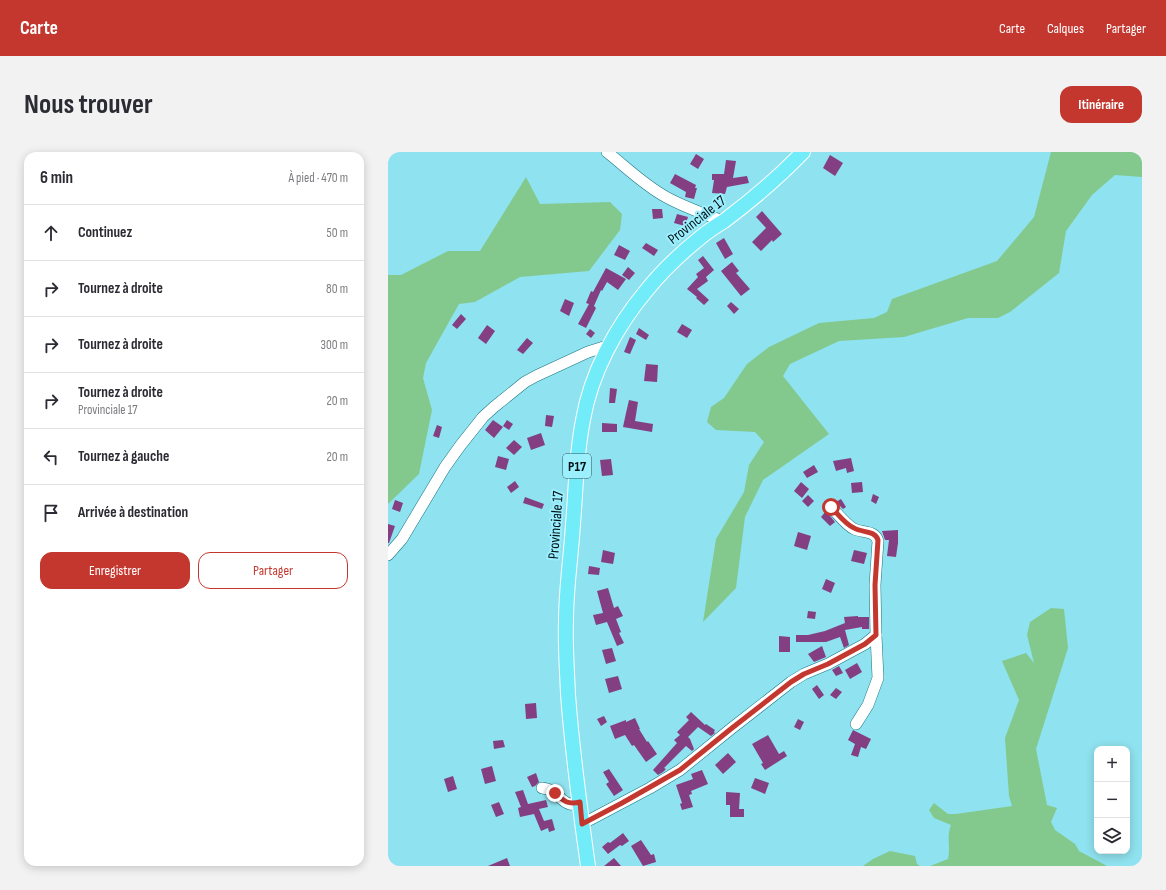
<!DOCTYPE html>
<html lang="fr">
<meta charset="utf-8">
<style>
body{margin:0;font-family:"Sofia Sans Condensed",sans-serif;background:#f2f2f3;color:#2b2b33}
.controls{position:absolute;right:12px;bottom:12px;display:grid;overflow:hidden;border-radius:8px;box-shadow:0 2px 10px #0003}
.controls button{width:36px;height:36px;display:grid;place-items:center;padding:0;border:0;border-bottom:1px solid #e1e1e2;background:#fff;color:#2b2b33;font:20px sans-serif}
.stop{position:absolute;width:12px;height:12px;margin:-9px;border:3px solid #c4372e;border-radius:50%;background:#fff}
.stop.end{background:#c4372e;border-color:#fff;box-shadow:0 1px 4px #0008}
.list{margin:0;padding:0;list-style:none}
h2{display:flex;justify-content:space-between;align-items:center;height:52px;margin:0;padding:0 16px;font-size:17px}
h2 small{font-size:13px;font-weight:400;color:#7c7c81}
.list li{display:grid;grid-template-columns:26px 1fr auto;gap:12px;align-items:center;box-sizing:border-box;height:56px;padding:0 16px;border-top:1px solid #e1e1e2}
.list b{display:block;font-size:15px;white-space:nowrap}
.list p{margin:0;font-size:13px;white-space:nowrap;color:#7c7c81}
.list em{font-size:13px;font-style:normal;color:#7c7c81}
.actions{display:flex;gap:8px;padding:12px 16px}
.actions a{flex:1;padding:9px 0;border:1px solid #c4372e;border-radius:12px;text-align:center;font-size:14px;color:#c4372e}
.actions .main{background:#c4372e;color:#fff}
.icon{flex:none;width:22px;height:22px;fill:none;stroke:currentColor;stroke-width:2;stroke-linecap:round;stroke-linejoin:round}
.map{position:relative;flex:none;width:754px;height:714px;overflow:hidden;border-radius:12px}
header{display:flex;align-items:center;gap:24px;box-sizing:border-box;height:56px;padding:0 20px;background:#c4372e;color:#fff}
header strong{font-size:19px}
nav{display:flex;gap:22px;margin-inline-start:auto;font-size:14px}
.intro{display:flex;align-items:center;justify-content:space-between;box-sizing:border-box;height:96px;padding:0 24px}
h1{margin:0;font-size:28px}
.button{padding:10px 18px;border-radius:12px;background:#c4372e;color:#fff;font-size:14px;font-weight:700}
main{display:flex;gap:24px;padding:0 24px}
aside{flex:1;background:#fff;border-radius:12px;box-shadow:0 2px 10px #0003}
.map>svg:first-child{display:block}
.green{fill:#83c98e}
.building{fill:#833f81}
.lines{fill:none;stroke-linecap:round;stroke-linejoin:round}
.minor-casing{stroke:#197682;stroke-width:12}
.major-casing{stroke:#fff;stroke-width:16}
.minor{stroke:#fff;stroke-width:11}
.major{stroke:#73ecfa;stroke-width:14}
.route{stroke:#c4372e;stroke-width:5}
.labels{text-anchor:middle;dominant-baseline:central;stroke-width:4;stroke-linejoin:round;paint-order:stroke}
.shield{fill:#9ceffd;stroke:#2f555b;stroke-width:1}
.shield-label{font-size:14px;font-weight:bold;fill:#001316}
.street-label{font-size:15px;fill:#001316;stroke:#9ceffd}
</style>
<header>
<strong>Carte</strong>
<nav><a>Carte</a><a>Calques</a><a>Partager</a></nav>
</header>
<div class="intro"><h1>Nous trouver</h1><a class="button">Itinéraire</a></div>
<main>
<aside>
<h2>6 min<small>À pied · 470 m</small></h2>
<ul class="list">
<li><svg class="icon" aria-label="ahead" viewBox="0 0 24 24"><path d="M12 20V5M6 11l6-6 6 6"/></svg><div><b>Continuez</b></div><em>50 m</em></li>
<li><svg class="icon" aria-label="right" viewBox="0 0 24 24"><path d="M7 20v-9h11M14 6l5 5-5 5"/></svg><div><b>Tournez à droite</b></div><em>80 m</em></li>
<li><svg class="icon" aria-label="right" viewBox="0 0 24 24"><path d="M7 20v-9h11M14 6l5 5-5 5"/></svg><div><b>Tournez à droite</b></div><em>300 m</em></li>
<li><svg class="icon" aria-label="right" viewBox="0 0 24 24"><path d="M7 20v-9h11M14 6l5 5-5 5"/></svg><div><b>Tournez à droite</b><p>Provinciale 17</p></div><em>20 m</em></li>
<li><svg class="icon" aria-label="left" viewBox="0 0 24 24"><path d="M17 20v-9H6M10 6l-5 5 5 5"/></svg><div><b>Tournez à gauche</b></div><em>20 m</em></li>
<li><svg class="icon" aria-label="arrive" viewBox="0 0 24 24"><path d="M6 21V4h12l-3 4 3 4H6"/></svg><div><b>Arrivée à destination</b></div></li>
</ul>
<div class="actions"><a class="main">Enregistrer</a><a>Partager</a></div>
</aside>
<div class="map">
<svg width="754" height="714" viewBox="0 0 754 714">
<rect width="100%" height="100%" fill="#8fe2ef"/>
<g class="green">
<polygon points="663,0 754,0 754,25 727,23 704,43 678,79 671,121 622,160 610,166 580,166 516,185 451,189 402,212 395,224 441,282 375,328 357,365 348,436 315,470 328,387 356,340 361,313 376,290 367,280 328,278 319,270 323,255 336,246 359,212 381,195 431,171 486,166 499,160 504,147 609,109 646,65"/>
<polygon points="138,25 152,52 222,50 234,62 232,78 201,119 132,125 87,150 71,152 38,211 35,226 44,258 31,322 0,352 0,123 13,123 60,99 92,99"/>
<path d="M663,456l13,1 4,39 -32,101 11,56 10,3 -6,14 4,8 20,14 4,7 28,15h-177l18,-7c3,-13 -2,-21 3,-34l-17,-7 -5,-8 5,-7 14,11h8l56,-8 -3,-10 -4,-58 14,-38 -17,-39 24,-8 8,10 -7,-28 3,-13z"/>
<polygon points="502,699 527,704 529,712 532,714 475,714 485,707"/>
</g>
<g class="building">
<polygon points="308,2 316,7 310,17 302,12"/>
<polygon points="442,3 455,11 447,24 435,16"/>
<polygon points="338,8 348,9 345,26 359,24 361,31 339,35 337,42 324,41 326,28 324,28 324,22 336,22"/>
<polygon points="287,22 308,33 307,36 309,36 306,47 297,45 298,40 282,31"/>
<polygon points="264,57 274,57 275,66 265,67"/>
<polygon points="374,59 394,82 385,90 384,88 373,99 364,90 378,76 368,65"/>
<polygon points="289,62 300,65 297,74 286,71"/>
<polygon points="336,86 345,102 337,107 328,91"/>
<polygon points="258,91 270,98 266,104 254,96"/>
<polygon points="231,93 242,99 237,108 226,103"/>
<polygon points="315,104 326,118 318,125 320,129 309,137 321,148 316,153 308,146 309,145 299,137 310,125 308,122 316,116 310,108"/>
<polygon points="344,110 351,119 348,121 362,137 353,144 333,119"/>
<polygon points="240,115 247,121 241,128 234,123"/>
<polygon points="218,116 238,127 230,138 219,130 214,139 213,138 206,154 208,156 198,176 190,172 201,152 198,151 203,139 205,140"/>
<polygon points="177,147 186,151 181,164 172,159"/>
<polygon points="343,150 351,157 346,162 339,154"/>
<polygon points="73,162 78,167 69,177 64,173"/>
<polygon points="294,172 304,178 299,186 289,180"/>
<polygon points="99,173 107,179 98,192 90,186"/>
<polygon points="251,176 261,183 258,188 248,182"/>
<polygon points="202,177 207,181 203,186 198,182"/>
<polygon points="242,185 248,188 242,202 236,200"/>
<polygon points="139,186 145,191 135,202 129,198"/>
<polygon points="258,212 270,213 269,230 256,229"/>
<polygon points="222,236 229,237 227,251 221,251"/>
<polygon points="241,248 250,250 247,269 265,272 264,280 235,275 238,261"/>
<polygon points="158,263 166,264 164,275 157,274"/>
<polygon points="105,268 115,275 106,286 97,278"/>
<polygon points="119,268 125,272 121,278 115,274"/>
<polygon points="214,271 229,272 229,280 214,280"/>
<polygon points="49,273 54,275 51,286 45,284"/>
<polygon points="153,281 157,293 143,298 139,286"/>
<polygon points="126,288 134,295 126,303 118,296"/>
<polygon points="110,304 121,307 118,318 107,315"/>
<polygon points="463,306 466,319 459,321 458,316 448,319 445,309"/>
<polygon points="223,307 225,323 214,324 212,308"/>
<polygon points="426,313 430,320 419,326 415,320"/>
<polygon points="127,329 131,335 123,341 119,335"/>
<polygon points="413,330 421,337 414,346 406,339"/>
<polygon points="474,330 475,340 464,341 463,331"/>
<polygon points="485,342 491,345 488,352 483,349"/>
<polygon points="420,343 426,349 420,355 414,349"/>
<polygon points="137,345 156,352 154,357 135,351"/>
<polygon points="453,347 458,355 455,357 448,350"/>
<polygon points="7,348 15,351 12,360 4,357"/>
<polygon points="438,359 447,370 442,374 433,365"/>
<polygon points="0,372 7,374 1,391 0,391"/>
<polygon points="510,378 510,391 508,405 499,404 501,388 497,388 494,379"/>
<polygon points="410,380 423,384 419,398 406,394"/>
<polygon points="215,398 227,401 225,412 213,410"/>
<polygon points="466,398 479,401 476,412 463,409"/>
<polygon points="201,414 212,416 211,423 200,422"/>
<polygon points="438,427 447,431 443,441 434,437"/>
<polygon points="220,436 226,456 230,454 235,464 228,467 233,480 231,481 236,491 229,494 219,470 208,473 205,463 215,461 209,439"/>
<polygon points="420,459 428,460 427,467 419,466"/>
<polygon points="470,464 470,465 481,465 481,477 474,477 474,475 457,478 461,493 456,496 452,485 438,490 408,490 408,483 420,483 437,479 457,471 456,465"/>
<polygon points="391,484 402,485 402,500 391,500"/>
<polygon points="434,494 438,505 426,510 420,502"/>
<polygon points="224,496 228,509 218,512 214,498"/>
<polygon points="469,511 474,520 462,527 457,518"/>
<polygon points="451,514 455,521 448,524 444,518"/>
<polygon points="230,524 234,537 221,541 217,527"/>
<polygon points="429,533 436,543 431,547 424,537"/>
<polygon points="448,536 454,540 448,547 442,543"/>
<polygon points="148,551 149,566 138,567 137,552"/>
<polygon points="303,560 317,573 318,572 327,578 326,580 327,581 323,584 310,575 300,585 302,587 306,597 304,599 298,594 276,616 278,617 275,620 270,623 265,618 289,591 286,588 292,583 289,580 301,568 298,565"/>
<polygon points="216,564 219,570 213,574 209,567"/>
<polygon points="247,566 252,577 251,577 259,590 260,589 269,602 258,610 246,593 244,594 237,583 227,587 222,574 238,568 238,570"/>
<polygon points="410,567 416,570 412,578 406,575"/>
<polygon points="465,578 483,587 478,597 473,595 470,605 463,603 467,592 460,588"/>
<polygon points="380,583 391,602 396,599 399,604 377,618 373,612 375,611 364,592"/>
<polygon points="115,588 117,595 106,597 105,589"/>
<polygon points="340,601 348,610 335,622 327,613"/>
<polygon points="104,614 108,629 97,632 93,617"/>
<polygon points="221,617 235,638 226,644 218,632 221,630 215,620"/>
<polygon points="314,618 320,632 303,639 304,642 301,643 305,655 294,658 292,652 294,651 288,633 305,627 303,622"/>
<polygon points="148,621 151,630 147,634 144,635 139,625"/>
<polygon points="65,624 69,637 60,640 56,627"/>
<polygon points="367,626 381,631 377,642 363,636"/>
<polygon points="135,638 140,652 158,648 160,655 151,657 156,669 164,667 167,678 161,680 160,676 153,679 146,662 132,665 130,656 133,655 127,640"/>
<polygon points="338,640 352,641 351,657 356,657 356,665 342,665 342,653 338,653"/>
<polygon points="111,650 116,662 108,665 103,653"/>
<polygon points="235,681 241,689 234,694 232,693 220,702 214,695 220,690 222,691"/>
<polygon points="253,688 263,703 266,702 268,710 255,714 243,694"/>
<polygon points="119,706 122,714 100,714"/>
<polygon points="226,706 233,714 216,714"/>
</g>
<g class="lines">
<g class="minor-casing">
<g id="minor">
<path d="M219,0c19,15 37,33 59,45 18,10 38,17 57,24"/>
<polyline points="0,403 14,387 57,315 72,294 95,265 106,255 137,230 148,224 200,200 222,193"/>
<polyline points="468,572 480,553 490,526 488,483"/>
<path d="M154,636c15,1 18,14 28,16 3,1 7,-1 9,-2"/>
<path d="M194,672l68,-36 30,-18 52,-42 59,-46 13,-8 24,-10 37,-20 11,-9 -1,-50 3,-44c-3,-11 -16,-8 -24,-12 -9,-5 -16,-15 -23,-22"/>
</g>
</g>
<g class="major-casing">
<path id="major" d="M200,714c-8,-57 -16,-115 -20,-172 -1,-25 -3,-49 -2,-73 0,-32 5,-64 7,-97 3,-35 3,-69 10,-104 8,-47 33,-93 63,-129 16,-20 35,-38 55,-54 7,-6 15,-11 23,-16 28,-21 55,-44 79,-69"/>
</g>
<use href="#minor" class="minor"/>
<use href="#major" class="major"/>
</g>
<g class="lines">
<path class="route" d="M167,641c9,8 12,12 25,9l2,22 40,-21 58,-33 52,-42 59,-46 13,-8 24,-10 37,-20 11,-9 -1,-50 3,-45c-3,-10 -16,-7 -24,-12 -9,-4 -16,-14 -23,-21"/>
</g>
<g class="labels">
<rect class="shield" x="175" y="302" width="28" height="24" rx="3"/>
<g class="shield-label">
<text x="189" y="314">P17</text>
</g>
<g class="street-label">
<text transform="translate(309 68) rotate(-38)">Provinciale 17</text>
<text transform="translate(168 373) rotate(-86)">Provinciale 17</text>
</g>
</g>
</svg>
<div class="controls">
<button>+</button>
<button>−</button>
<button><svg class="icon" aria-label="layers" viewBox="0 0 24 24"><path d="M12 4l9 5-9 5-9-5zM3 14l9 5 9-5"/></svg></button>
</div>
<div class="stop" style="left:443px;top:355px"></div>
<div class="stop end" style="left:167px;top:641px"></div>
</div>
</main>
